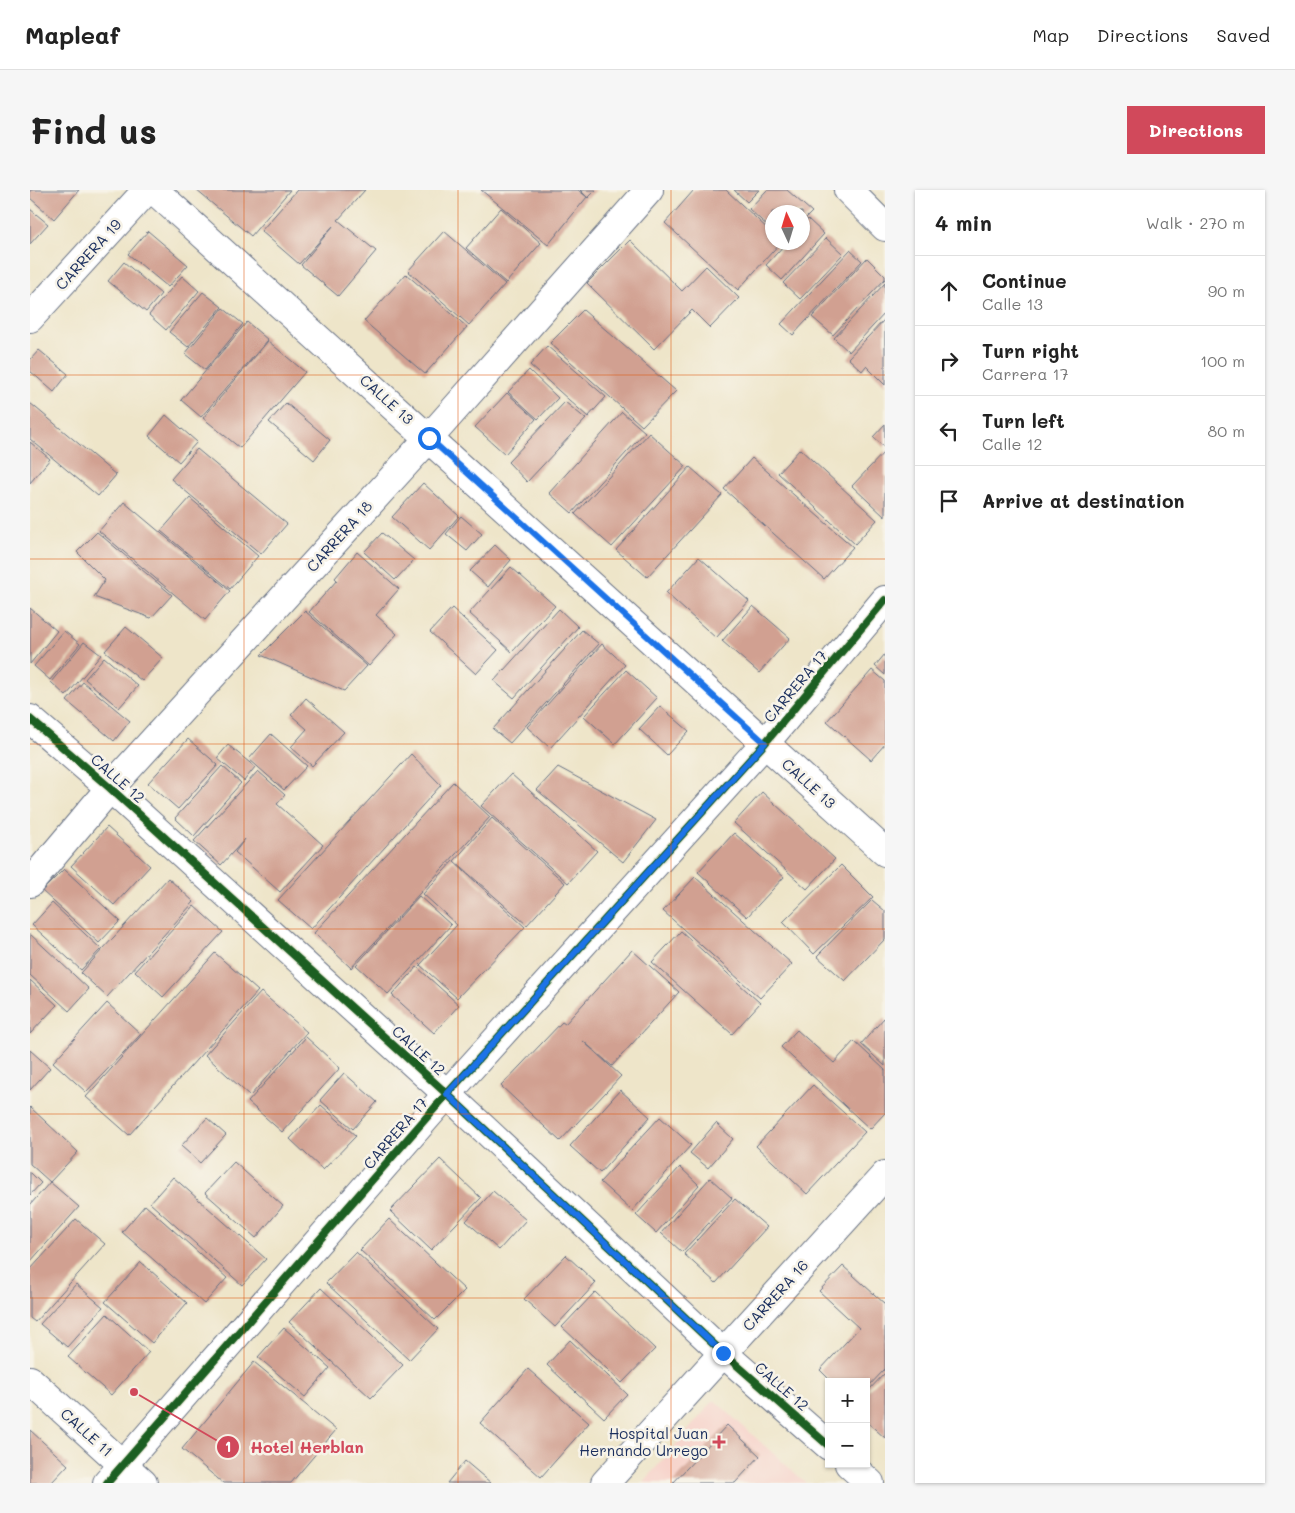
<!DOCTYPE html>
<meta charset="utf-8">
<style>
body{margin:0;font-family:Mali,sans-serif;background:#f6f6f6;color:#222}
.controls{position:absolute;right:15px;bottom:15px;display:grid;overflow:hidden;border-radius:0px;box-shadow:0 1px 4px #0004}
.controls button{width:45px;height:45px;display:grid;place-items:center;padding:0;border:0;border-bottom:1px solid #e0e0e0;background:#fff;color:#222;font:25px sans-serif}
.compass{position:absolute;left:735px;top:15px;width:45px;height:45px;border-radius:50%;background:#fff;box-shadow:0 1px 4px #0004;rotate:356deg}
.stop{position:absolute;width:15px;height:15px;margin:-11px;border:4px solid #1a73e8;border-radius:50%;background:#fff}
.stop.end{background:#1a73e8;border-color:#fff;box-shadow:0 1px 5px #0008}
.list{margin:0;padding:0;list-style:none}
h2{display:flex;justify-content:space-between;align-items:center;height:65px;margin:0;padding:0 20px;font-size:21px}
h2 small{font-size:16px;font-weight:400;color:#767676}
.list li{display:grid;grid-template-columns:32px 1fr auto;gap:15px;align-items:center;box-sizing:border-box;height:70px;padding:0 20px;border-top:1px solid #e0e0e0}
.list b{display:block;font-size:19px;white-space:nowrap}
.list p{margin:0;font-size:16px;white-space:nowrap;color:#767676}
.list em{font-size:16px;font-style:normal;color:#767676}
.icon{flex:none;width:28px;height:28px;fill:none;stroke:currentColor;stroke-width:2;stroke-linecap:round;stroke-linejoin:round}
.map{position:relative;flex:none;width:855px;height:1293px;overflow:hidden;border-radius:0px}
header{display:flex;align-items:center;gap:30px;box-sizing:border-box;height:70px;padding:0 25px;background:#fff;border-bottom:1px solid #e0e0e0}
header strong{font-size:24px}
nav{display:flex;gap:28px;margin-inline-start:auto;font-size:18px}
.intro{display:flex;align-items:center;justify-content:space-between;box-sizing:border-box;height:120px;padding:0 30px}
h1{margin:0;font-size:35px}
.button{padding:12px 22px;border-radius:0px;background:#d1495b;color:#fff;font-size:18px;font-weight:700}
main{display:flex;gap:30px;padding:0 30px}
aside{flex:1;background:#fff;border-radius:0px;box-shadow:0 1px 4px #0004}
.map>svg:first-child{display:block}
.built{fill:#f7d1c9}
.building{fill:#d1a091}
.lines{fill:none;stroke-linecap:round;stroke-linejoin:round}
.street-casing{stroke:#656f83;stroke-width:30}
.secondary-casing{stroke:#656f83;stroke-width:30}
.street{stroke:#fff;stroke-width:28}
.secondary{stroke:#fff;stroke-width:28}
.cycleway-casing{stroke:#f7f3e8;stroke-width:11}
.cycleway{stroke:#1b5e20;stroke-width:8}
.route{stroke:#1a73e8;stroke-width:6}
.grid{fill:none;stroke:#de5710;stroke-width:1;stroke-opacity:0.55}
.poi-dot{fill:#d1495b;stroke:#f7f3e8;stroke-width:2}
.labels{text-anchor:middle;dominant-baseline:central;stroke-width:5;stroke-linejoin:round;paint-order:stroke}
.street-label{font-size:15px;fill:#1b2f5e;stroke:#f7f3e8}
.poi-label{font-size:15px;fill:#1b2f5e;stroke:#f7f3e8;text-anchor:end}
.leader{fill:none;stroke:#d1495b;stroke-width:2}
.callout-dot{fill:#d1495b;stroke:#f7f3e8;stroke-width:2}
.mark-label{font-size:15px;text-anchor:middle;font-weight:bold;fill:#fff}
.callout-label{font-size:16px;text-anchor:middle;font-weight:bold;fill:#d1495b;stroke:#f7f3e8;stroke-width:5;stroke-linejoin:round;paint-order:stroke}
</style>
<header>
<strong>Mapleaf</strong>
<nav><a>Map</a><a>Directions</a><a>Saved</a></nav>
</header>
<div class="intro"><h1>Find us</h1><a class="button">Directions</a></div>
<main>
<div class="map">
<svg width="855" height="1293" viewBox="0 0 855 1293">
<rect width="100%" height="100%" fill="#f7f3e8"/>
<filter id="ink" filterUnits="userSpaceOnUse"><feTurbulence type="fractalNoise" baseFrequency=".02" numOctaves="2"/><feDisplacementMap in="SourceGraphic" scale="10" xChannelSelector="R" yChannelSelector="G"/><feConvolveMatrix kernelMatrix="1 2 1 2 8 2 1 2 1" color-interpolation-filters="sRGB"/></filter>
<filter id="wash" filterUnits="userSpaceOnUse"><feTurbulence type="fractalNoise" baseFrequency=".0096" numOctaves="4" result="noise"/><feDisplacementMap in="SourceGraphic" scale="20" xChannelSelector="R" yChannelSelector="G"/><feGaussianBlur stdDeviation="1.12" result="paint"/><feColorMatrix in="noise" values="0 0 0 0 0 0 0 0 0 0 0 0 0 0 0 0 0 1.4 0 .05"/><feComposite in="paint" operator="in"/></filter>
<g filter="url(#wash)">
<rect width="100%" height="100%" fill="#eee5c9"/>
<polygon class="built" points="684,1210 776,1293 613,1293"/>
<g id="blocks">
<g class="building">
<polygon points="0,0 49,0 24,29 0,8"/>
<polygon points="166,0 260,0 221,46"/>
<polygon points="267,0 335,0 308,30 346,61 308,106 271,75 303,36 269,74 231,41"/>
<polygon points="451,0 548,0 557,7 518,55"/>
<polygon points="550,0 566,0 558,8"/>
<polygon points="664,0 696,0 742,43 742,52 751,52 708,100 635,33"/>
<polygon points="704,0 729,0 717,12"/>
<polygon points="737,0 757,0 782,22 772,32 772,22 742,22 742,40 719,19"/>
<polygon points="471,18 511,53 476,93 436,58"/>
<polygon points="0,19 18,34 0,54"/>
<polygon points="778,29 794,44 752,90 736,75 757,52 772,52 772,35"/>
<polygon points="118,41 158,75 138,97 98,64"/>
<polygon points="414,41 475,94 439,135 378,81"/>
<polygon points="796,48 813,64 770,109 753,93"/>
<polygon points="600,50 652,101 676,76 709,108 680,138 662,120 624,159 557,93"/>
<polygon points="820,60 832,71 763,145 751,134"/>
<polygon points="837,68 855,86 855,89 803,145 782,127"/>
<polygon points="94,72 131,104 116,122 78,91"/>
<polygon points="376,84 437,137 395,184 334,131"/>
<polygon points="152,86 169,101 136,140 119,125"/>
<polygon points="855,93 855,123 819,162 804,148"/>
<polygon points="173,102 192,117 158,157 139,142"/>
<polygon points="193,118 213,134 175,180 155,164"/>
<polygon points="553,120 646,201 612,236 520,153"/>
<polygon points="855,129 855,195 836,176 832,181 818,168"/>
<polygon points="217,132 238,150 171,227 151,210"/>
<polygon points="238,151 275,182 210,258 173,228"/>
<polygon points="517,156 576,207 558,227 500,175"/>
<polygon points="9,160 38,184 24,202 0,181 0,170"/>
<polygon points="499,180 528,208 508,229 478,202"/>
<polygon points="477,203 506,229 475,264 445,237"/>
<polygon points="535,212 556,229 497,292 478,272"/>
<polygon points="0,213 86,285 68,306 0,249"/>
<polygon points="256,213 300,250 284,270 239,232"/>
<polygon points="592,222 615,242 542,323 519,303"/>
<polygon points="136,225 167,252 149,272 119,246"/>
<polygon points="855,234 855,258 843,247"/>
<polygon points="619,243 656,276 582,357 545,324"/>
<polygon points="0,252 20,269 0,293"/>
<polygon points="167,259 257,334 231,364 141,289"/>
<polygon points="770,259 847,330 825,354 748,283"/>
<polygon points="855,261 855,327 822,296"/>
<polygon points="722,268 823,357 794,389 694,299"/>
<polygon points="660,277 692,305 617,387 586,360"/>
<polygon points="393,293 429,326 399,360 362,327"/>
<polygon points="160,308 228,366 200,399 131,341"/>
<polygon points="94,312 200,401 175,430 69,341"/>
<polygon points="431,326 452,344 437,361 416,344"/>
<polygon points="67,342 142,405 121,428 64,407 75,390 47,362"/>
<polygon points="352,343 384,370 365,390 334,362"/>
<polygon points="465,355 481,370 458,397 440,381"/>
<polygon points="327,362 369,399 346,425 367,444 339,476 279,422 307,390 305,388"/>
<polygon points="669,367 719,411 686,448 636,403"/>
<polygon points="481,377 525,416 482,462 439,423"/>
<polygon points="723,416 760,448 729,483 692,451"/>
<polygon points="0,418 27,441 0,474"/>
<polygon points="422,418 468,460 446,484 400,442"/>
<polygon points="529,419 548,437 484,508 464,491"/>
<polygon points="275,421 337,476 314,501 231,465"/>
<polygon points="96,437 133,468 112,491 75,461"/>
<polygon points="552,440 569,454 480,553 463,539"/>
<polygon points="34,441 50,454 20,490 4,476"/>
<polygon points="54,452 71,465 36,506 21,492"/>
<polygon points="572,454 595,475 520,558 497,537"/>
<polygon points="855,464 855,485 845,476"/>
<polygon points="74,467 108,496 89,518 55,489"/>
<polygon points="596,480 627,508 585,554 554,526"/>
<polygon points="842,480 855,491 855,554 841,570 797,531"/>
<polygon points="53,492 100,531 84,551 37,511"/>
<polygon points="276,508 314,542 282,576 261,557 277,539 261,525"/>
<polygon points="630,516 659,541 637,565 609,539"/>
<polygon points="241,544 277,576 254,600 219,569"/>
<polygon points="158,549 188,575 148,619 118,593"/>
<polygon points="198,555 225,577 214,591 187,568"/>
<polygon points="381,564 411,595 281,739 248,710"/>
<polygon points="192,576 211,593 164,646 145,628"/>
<polygon points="528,577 626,630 593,672 507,600"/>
<polygon points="228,581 255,605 247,614 293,655 250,702 205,662 215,649 191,675 164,651"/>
<polygon points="481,584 567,661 538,693 451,616"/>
<polygon points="423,592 460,627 321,778 284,743"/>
<polygon points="732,602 805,669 777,699 704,633"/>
<polygon points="462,628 535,693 497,735 424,671"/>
<polygon points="77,637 120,676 84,715 41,676"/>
<polygon points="704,643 754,687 717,727 668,682"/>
<polygon points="423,671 495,737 427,808 390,775 427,735 393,704"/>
<polygon points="811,675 843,707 784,764 753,732"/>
<polygon points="34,679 90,731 69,753 12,701"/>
<polygon points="665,687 762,774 730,808 633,721"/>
<polygon points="138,688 164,712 77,807 51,783"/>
<polygon points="389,706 421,735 358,804 326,775"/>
<polygon points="842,710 855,721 855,749 815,791 787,766"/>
<polygon points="22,713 71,759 51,780 2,735"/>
<polygon points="164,716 193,742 133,807 105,781"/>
<polygon points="651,741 730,813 702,844 622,772"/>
<polygon points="0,744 59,799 39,821 0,785"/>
<polygon points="602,760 649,802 582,876 553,851 591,886 530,951 471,896 532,832 535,834"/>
<polygon points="185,763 228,801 99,945 56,907"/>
<polygon points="387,777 429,815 404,843 362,805"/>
<polygon points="0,790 27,815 0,844"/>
<polygon points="231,802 277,842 220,906 175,865"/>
<polygon points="77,813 111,844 56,902 23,872"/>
<polygon points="854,828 855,829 855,876 831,854"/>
<polygon points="767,840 804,873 824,851 855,880 855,923 840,939 751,857"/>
<polygon points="276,847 310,878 252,942 218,912"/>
<polygon points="0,860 20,878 0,900"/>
<polygon points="314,883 347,912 323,939 290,910"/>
<polygon points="783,895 835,942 777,1004 726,956"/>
<polygon points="590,900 620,927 570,983 540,956"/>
<polygon points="291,915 326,946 293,980 260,949"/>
<polygon points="0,917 48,962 20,992 0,974"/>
<polygon points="630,927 661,955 602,1021 570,992"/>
<polygon points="177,928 196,945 170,973 151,956"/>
<polygon points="686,933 703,949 678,978 660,963"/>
<polygon points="410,969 451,1008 401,1060 360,1021"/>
<polygon points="204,972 253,1016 226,1048 175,1003"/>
<polygon points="650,977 669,995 626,1043 606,1025"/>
<polygon points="0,982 11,993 0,1005"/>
<polygon points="143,987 236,1069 212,1095 120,1013"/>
<polygon points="680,988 702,1008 652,1062 631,1043"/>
<polygon points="20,992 49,1017 0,1072 0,1015"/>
<polygon points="463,1001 496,1030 469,1060 436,1031"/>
<polygon points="705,1009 737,1037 686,1093 654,1064"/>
<polygon points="115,1015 197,1088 174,1114 92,1042"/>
<polygon points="46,1029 75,1054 5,1132 0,1128 0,1080"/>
<polygon points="359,1029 435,1100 405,1130 330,1060"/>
<polygon points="326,1062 408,1139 379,1170 296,1093"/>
<polygon points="536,1065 566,1093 525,1137 494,1109"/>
<polygon points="111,1072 157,1113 122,1153 75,1112"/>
<polygon points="813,1076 855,1114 855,1179 836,1199 836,1192 802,1192 790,1180 829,1138 789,1101"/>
<polygon points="46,1094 73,1117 37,1157 10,1134"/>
<polygon points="291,1098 373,1175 341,1208 259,1132"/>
<polygon points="565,1102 625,1159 592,1193 532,1137"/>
<polygon points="77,1124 119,1162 81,1205 38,1167"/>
<polygon points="254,1138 300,1178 275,1207 228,1167"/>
<polygon points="540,1150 597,1204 574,1228 517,1175"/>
<polygon points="224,1172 306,1240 261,1293 193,1293 152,1259"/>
<polygon points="498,1179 559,1233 511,1287 450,1233"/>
<polygon points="855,1183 855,1248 836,1231 836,1203"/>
<polygon points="697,1235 730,1266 705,1293 643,1293"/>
<polygon points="0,1240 38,1275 21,1293 0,1293"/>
<polygon points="435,1271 461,1293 417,1293"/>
</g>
</g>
</g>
<g filter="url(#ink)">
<use href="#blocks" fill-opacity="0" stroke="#656f83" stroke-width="1"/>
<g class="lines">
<g class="street-casing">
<g id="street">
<polyline points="124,0 855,662"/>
<polyline points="818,0 855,37"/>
<polyline points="0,128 117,0"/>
<polyline points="0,529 80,598 417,904 693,1163 799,1256"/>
<polyline points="0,1190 113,1293"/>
<polyline points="819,1274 840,1293"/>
<polyline points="575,1293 855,985"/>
</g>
</g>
<g class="secondary-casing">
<g id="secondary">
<polyline points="0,693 80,598 399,248 619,0"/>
<polyline points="77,1293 417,904 735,553 855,410"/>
</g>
</g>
<use href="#street" class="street"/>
<use href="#secondary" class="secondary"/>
<g class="cycleway-casing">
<g id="cycleway">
<polyline points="0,529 80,598 417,904 693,1163 799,1256"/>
<polyline points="77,1293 417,904 735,553 855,410"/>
</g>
</g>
<use href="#cycleway" class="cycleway"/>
</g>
</g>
<g class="lines" filter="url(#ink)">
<polyline class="route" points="399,248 735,553 417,904 693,1163"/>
</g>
<path class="grid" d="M214,0v1293M428,0v1293M641,0v1293M0,185h855M0,369h855M0,554h855M0,739h855M0,924h855M0,1108h855"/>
<path class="poi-dot" d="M686.5 1244.5h5v5h5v5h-5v5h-5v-5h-5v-5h5z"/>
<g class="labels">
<g class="street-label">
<text transform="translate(58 64) rotate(-48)">CARRERA 19</text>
<text transform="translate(357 209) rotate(42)">CALLE 13</text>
<text transform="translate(309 346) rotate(-48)">CARRERA 18</text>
<text transform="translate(765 496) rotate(-50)">CARRERA 17</text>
<text transform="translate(88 588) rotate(41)">CALLE 12</text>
<text transform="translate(779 593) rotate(42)">CALLE 13</text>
<text transform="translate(389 860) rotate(42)">CALLE 12</text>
<text transform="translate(365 943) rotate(-49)">CARRERA 17</text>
<text transform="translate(745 1105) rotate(-48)">CARRERA 16</text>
<text transform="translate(752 1196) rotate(41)">CALLE 12</text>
<text transform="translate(57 1242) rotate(42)">CALLE 11</text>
</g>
<g class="poi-label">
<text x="678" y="1243">Hospital Juan<tspan x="678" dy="17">Hernando Urrego</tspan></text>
</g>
</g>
<path class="leader" d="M104 1202L198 1257"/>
<g class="callout-dot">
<circle cx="104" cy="1202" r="5"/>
<circle cx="198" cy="1257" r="12"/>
</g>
<g class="mark-label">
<text x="198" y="1262">1</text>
</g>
<g class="callout-label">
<text x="277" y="1263">Hotel Herblan</text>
</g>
</svg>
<div class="controls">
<button>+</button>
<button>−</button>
</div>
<svg class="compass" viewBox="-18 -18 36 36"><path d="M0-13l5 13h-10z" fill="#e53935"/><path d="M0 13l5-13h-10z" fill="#767676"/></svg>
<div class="stop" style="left:399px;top:248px"></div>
<div class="stop end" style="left:693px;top:1163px"></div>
</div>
<aside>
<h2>4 min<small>Walk · 270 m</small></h2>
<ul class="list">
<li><svg class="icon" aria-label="ahead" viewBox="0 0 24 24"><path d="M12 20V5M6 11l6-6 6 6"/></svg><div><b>Continue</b><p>Calle 13</p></div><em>90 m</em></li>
<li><svg class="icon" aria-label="right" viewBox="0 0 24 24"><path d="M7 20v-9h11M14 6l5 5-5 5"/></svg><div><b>Turn right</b><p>Carrera 17</p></div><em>100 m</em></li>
<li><svg class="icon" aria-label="left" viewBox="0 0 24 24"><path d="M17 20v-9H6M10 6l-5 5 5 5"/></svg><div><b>Turn left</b><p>Calle 12</p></div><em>80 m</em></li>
<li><svg class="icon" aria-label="arrive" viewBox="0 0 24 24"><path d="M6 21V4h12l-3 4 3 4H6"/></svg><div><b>Arrive at destination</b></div></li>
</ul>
</aside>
</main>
